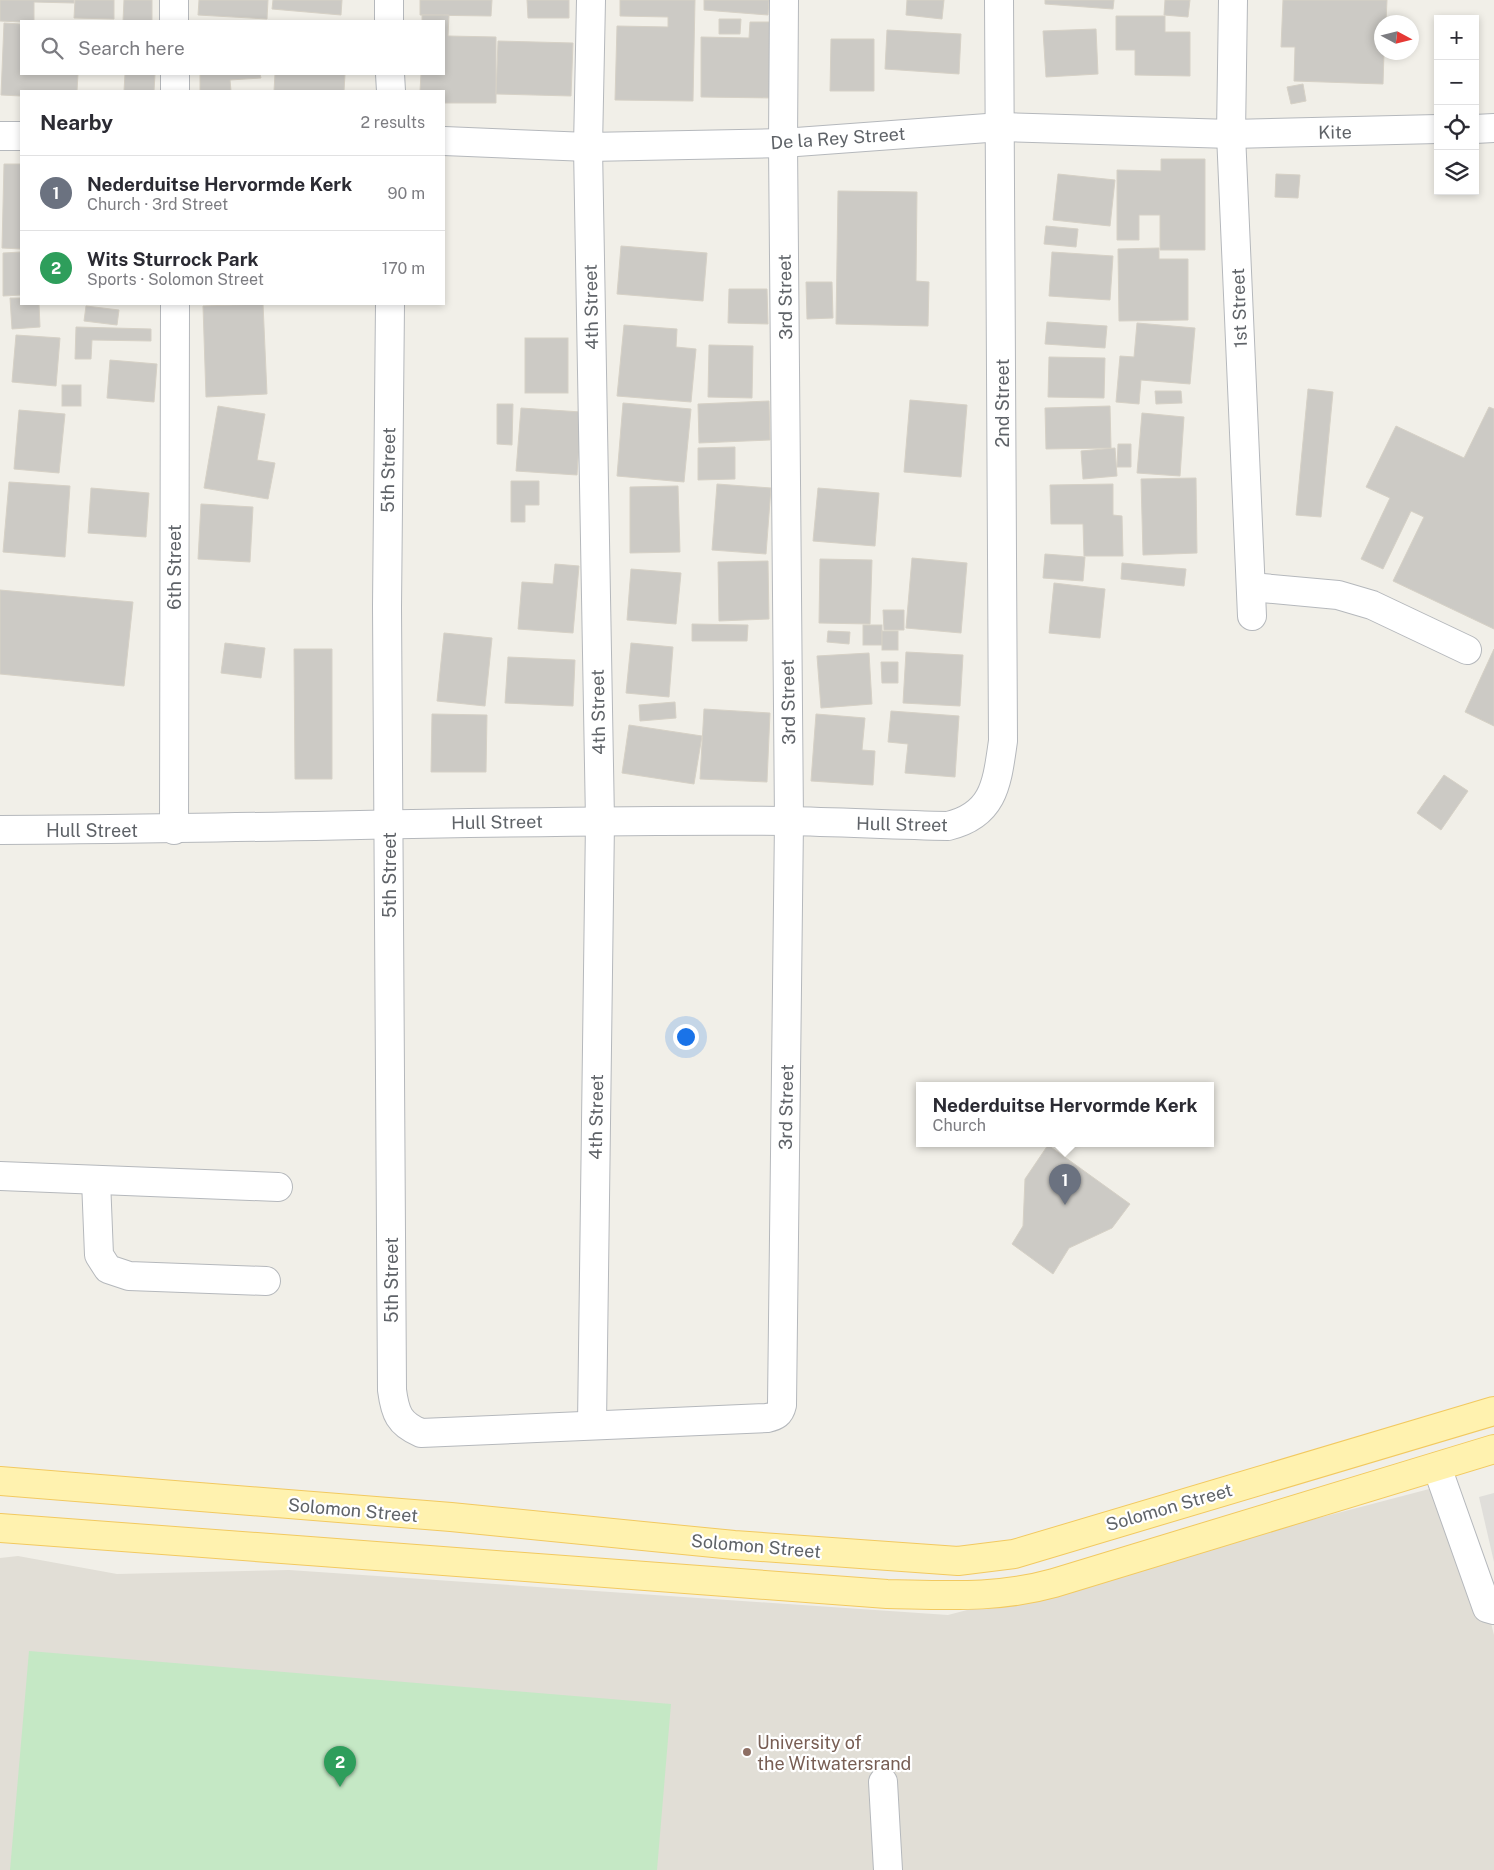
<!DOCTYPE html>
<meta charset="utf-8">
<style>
body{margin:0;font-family:"Public Sans",sans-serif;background:#f7f7f7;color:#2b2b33}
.controls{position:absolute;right:15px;top:15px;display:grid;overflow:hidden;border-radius:0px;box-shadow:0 2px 8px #0003}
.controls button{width:45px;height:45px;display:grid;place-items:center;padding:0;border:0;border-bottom:1px solid #e1e1e2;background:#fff;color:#2b2b33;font:25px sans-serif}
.compass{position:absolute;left:1374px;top:15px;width:45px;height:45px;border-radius:50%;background:#fff;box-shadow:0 2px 8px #0003;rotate:97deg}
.you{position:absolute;left:685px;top:1036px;width:18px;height:18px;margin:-12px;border:4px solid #fff;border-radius:50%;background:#1a73e8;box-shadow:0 0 0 8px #1a73e833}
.badge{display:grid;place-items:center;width:32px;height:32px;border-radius:50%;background:#7c3aed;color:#fff;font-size:16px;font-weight:700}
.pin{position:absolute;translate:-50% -41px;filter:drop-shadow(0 1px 2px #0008)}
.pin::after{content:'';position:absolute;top:26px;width:18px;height:15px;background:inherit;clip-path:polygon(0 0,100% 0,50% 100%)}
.popup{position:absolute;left:916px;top:1082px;width:298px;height:65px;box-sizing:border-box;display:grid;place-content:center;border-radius:0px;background:#fff;filter:drop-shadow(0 1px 4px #0005);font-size:16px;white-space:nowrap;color:#7c7c81}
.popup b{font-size:19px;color:#2b2b33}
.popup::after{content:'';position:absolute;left:50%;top:100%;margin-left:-10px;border:10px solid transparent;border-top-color:#fff}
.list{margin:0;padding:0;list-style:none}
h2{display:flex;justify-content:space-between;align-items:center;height:65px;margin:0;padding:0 20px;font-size:21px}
h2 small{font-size:16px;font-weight:400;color:#7c7c81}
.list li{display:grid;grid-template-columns:32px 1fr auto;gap:15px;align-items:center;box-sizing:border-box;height:75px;padding:0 20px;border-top:1px solid #e1e1e2}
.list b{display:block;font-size:19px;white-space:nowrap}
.list p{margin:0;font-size:16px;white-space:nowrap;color:#7c7c81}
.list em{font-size:16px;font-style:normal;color:#7c7c81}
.icon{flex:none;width:28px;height:28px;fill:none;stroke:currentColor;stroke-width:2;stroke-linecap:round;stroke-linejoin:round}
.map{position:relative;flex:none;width:1494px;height:1870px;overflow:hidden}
.search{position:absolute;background:#fff;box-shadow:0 2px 8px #0003;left:20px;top:20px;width:425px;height:55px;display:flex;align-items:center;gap:12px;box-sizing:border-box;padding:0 18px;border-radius:0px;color:#7c7c81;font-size:19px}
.panel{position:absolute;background:#fff;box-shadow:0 2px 8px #0003;left:20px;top:90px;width:425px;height:215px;border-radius:0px}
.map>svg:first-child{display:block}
.industrial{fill:#e0deda}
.education{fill:#e1ded6}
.green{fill:#c5e8c5}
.building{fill:#cccac5;stroke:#d6d1c6}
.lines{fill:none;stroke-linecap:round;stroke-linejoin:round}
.minor-casing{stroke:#b5b8bc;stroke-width:30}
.major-casing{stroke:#f2c960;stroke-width:30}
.minor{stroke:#fff;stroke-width:28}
.major{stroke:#fff2af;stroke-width:28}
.education-dot{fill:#8d6e63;stroke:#fff;stroke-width:2}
.labels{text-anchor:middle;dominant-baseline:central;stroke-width:4.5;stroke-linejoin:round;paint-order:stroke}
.street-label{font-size:18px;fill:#5f6368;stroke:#fff}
.education-label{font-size:18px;fill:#785e54;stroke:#fff;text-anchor:start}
</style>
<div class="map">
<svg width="1494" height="1870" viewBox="0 0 1494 1870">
<rect width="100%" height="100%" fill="#f1efe8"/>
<polygon class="industrial" points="1494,1493 1494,1562 1479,1497"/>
<polygon class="education" points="1456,1482 1494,1635 1494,1870 0,1870 0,1558 18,1556 117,1574 289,1570 948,1615"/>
<polygon class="green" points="29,1651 671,1704 657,1870 10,1870"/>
<g class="building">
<polygon points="0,0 74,0 74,3 34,2 34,21 21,22 0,21"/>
<polygon points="75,0 114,0 114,19 74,18"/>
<polygon points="124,0 152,0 152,21 123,21"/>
<polygon points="199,0 268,0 267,19 198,15"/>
<polygon points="273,0 342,0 341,15 272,9"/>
<polygon points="420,0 492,0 491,16 420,15"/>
<polygon points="527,0 569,0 569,18 528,18"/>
<polygon points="620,0 695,0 693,101 615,100 617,26 668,27 668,17 620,16"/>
<polygon points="704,0 769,0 768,15 704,10"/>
<polygon points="907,0 944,0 942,19 906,15"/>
<polygon points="1045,0 1114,0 1113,9 1045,4"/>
<polygon points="1165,0 1190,0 1188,17 1164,15"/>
<polygon points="1283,0 1387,0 1386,22 1382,22 1382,52 1384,52 1383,84 1294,81 1295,47 1281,47"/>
<polygon points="422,15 449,15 448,36 496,37 496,103 444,103 444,91 420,91 421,74 444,74 444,21 422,21"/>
<polygon points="1116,16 1165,16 1165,32 1190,32 1190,76 1135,75 1135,50 1116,50"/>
<polygon points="719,19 741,19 740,34 719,34"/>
<polygon points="750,22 774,22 773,98 701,97 701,37 749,38"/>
<polygon points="4,23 21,24 21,74 78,74 77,91 21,91 21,96 1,95"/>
<polygon points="1096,29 1098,74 1046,77 1043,31"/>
<polygon points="887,30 961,34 959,74 885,69"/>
<polygon points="831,39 874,39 874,91 830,91"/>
<polygon points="498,41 573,43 571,96 496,94"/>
<polygon points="118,74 155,74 154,91 124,91 125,74"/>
<polygon points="200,74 260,74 261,78 230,80 231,91 200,91"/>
<polygon points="275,74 345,74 344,91 274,91"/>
<polygon points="1303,84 1306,101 1291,104 1287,87"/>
<polygon points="1161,159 1205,159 1205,250 1160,250 1160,215 1139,215 1139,240 1117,240 1117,170 1161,171"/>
<polygon points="4,164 21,164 21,249 2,248"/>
<polygon points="1058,174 1115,180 1110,226 1053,220"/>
<polygon points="1276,174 1300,175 1298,198 1275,197"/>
<polygon points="838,191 917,192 916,281 929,282 928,326 836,324"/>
<polygon points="1046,226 1078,229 1076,247 1044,244"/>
<polygon points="621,246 707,253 703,301 617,294"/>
<polygon points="1159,248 1159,259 1188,259 1188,320 1119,321 1118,249"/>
<polygon points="21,252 21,295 3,296 3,253"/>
<polygon points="1052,252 1113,256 1110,300 1049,296"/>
<polygon points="806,282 832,282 833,318 807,319"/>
<polygon points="729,289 767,289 768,324 728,323"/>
<polygon points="10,298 21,298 21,304 39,304 40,327 12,329"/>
<polygon points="263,304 267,394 206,397 203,306"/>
<polygon points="86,306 119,310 117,325 84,321"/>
<polygon points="1047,322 1107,326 1105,348 1045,344"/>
<polygon points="1137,323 1195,328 1190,384 1141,380 1139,404 1116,402 1120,356 1134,357"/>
<polygon points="624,325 677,329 676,347 696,349 691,402 617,396"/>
<polygon points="76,327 151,329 151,341 92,340 91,359 75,359"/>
<polygon points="16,335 60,338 56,386 12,382"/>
<rect x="525" y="338" width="43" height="55"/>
<polygon points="709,345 753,346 752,398 708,397"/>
<polygon points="1049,357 1105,358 1104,398 1048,397"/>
<polygon points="110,360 157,364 154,402 107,398"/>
<rect x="62" y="385" width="19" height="21"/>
<polygon points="1308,389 1333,392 1321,517 1296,515"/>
<polygon points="1155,391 1181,391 1182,403 1156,404"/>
<polygon points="910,400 967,405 961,477 904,472"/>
<polygon points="769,401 770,440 699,443 698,404"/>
<polygon points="623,403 691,409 684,482 617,476"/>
<polygon points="497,404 513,404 512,445 497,444"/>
<polygon points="218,406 265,414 257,460 275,463 268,499 204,488"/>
<polygon points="1110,406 1111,448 1046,449 1045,408"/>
<polygon points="1489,407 1494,409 1494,629 1393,581 1424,517 1411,511 1383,569 1361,559 1390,498 1366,487 1396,426 1464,458"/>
<polygon points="521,408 581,412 577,475 516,471"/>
<polygon points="19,410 65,414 59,473 14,469"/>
<polygon points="1142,413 1184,417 1180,476 1137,473"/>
<polygon points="1118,444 1131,444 1131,467 1117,467"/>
<polygon points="735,447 735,479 698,480 698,448"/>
<polygon points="1115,448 1117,476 1083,479 1081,451"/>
<polygon points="1196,478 1197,553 1143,555 1141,479"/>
<polygon points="511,481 539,481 539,505 525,505 525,522 511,522"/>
<polygon points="9,482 70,486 65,557 3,552"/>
<polygon points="717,484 771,488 766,554 712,550"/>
<polygon points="1113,484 1113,515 1122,516 1123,556 1084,556 1083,524 1051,524 1050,485"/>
<polygon points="678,486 680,552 630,553 630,487"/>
<polygon points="91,488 149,493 146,537 88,533"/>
<polygon points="818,488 879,493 875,546 813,541"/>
<polygon points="201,504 253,507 250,562 198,559"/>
<polygon points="1045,554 1085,557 1083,581 1043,578"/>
<polygon points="912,558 967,563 961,633 906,628"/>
<polygon points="820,559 872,560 870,624 819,623"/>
<polygon points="768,561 769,619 719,621 718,562"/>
<polygon points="1122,563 1186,569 1184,586 1121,579"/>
<polygon points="555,564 579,566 573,633 518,629 522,582 553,584"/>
<polygon points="631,569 681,573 676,624 627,620"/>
<polygon points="1054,583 1105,589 1100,638 1049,633"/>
<polygon points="0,590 133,602 124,686 0,674"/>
<polygon points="883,610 904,610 904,630 884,630"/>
<polygon points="692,624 748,625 747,641 692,641"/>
<rect x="863" y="625" width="19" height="20"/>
<polygon points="828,631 850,632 849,644 827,642"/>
<rect x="882" y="631" width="16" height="19"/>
<polygon points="444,633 492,638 485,706 437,701"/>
<polygon points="225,643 265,648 261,678 221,673"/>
<polygon points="631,643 673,647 669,697 626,693"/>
<polygon points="294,649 332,649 332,779 295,779"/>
<polygon points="1494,649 1494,726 1465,712"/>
<polygon points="906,652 963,655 960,706 903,703"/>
<polygon points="869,653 872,704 821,708 817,656"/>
<polygon points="508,657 575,660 573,706 505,703"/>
<polygon points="881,662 898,662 898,683 882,683"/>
<polygon points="675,702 676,718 640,721 639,705"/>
<polygon points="704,709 770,713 767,782 700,779"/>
<polygon points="891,711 959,716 955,777 905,773 908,744 888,742"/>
<polygon points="432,714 487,715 486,772 431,772"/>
<polygon points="816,714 865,718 862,750 875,751 873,785 811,781"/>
<polygon points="629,725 702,736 694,784 622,773"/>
<polygon points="1444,775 1468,791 1441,830 1417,813"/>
<polygon points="1048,1145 1130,1204 1112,1228 1069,1248 1053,1274 1012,1244 1023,1226 1025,1179"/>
</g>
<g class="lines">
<g class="minor-casing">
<g id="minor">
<polyline points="174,0 174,21"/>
<polyline points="389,0 389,21"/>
<polyline points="591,0 588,147 600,821 592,1425"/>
<polyline points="1233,0 1231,134 1252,616"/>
<polyline points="175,74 175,91"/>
<polyline points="390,74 391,91"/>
<polyline points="1475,129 1494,128"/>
<polyline points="0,136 21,136"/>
<polyline points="444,141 588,147 783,143 1001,127 1231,134 1438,129"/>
<path d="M390,304l-3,303 5,783c3,23 7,34 29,43l346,-15c9,-2 13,-4 15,-13l7,-584 -6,-678 1,-143"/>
<polyline points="1251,587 1338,595 1372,605 1467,650"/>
<path d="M0,830c262,-1 524,-11 786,-9 54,1 109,4 162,5 47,-11 49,-44 55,-85l-4,-741"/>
<polyline points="174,830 175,304"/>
<polyline points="0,1176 278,1187"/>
<polyline points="96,1180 99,1255 108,1269 129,1276 266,1281"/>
<polyline points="1437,1467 1487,1608 1494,1610"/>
<polyline points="883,1782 888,1870"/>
</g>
</g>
<g class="major-casing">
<g id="major">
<polyline points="0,1481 451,1517 734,1545 958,1561 1014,1554 1494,1411"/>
<path d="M0,1528l887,66c58,1 110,5 167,-11l440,-134"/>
</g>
</g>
<use href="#minor" class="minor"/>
<use href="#major" class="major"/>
</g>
<circle class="education-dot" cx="747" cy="1752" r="5"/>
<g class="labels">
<g class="street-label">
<text transform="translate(1335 132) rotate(-1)">Kite</text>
<text transform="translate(838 138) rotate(-4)">De la Rey Street</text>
<text transform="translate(785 297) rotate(-91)">3rd Street</text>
<text transform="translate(591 307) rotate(-91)">4th Street</text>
<text transform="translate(1239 308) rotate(-92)">1st Street</text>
<text transform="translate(1002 403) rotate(-90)">2nd Street</text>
<text transform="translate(388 470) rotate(-89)">5th Street</text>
<text transform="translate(174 567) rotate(-90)">6th Street</text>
<text transform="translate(788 702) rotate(-91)">3rd Street</text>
<text transform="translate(598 712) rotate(-91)">4th Street</text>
<text transform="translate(497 822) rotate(-1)">Hull Street</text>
<text transform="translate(902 824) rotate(1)">Hull Street</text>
<text x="92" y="830">Hull Street</text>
<text transform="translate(389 875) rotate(-90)">5th Street</text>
<text transform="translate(786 1107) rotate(-89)">3rd Street</text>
<text transform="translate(596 1117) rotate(-89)">4th Street</text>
<text transform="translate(391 1280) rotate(-90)">5th Street</text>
<text transform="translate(1169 1507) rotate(-16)">Solomon Street</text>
<text transform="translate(353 1510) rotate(5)">Solomon Street</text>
<text transform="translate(756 1546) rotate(5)">Solomon Street</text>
</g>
<g class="education-label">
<text x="757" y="1742">University of<tspan x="757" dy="21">the Witwatersrand</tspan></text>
</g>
</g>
</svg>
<div class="controls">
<button>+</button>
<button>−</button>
<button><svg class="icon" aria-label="locate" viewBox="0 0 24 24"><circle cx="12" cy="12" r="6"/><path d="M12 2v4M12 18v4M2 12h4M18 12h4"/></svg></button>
<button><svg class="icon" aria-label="layers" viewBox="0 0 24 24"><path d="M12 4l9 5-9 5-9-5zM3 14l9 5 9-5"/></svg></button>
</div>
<svg class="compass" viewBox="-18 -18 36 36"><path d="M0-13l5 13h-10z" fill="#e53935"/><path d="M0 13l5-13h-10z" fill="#7c7c81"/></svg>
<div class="you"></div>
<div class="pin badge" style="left:1065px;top:1205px;background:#6b7280">1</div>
<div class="popup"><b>Nederduitse Hervormde Kerk</b>Church</div>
<div class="pin badge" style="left:340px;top:1787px;background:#2e9e5b">2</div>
<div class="search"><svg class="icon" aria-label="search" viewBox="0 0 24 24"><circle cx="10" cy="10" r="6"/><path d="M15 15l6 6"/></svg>Search here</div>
<section class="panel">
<h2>Nearby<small>2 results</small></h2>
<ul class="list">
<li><span class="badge" style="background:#6b7280">1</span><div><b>Nederduitse Hervormde Kerk</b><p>Church · 3rd Street</p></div><em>90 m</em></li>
<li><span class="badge" style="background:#2e9e5b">2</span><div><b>Wits Sturrock Park</b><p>Sports · Solomon Street</p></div><em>170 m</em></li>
</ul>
</section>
</div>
